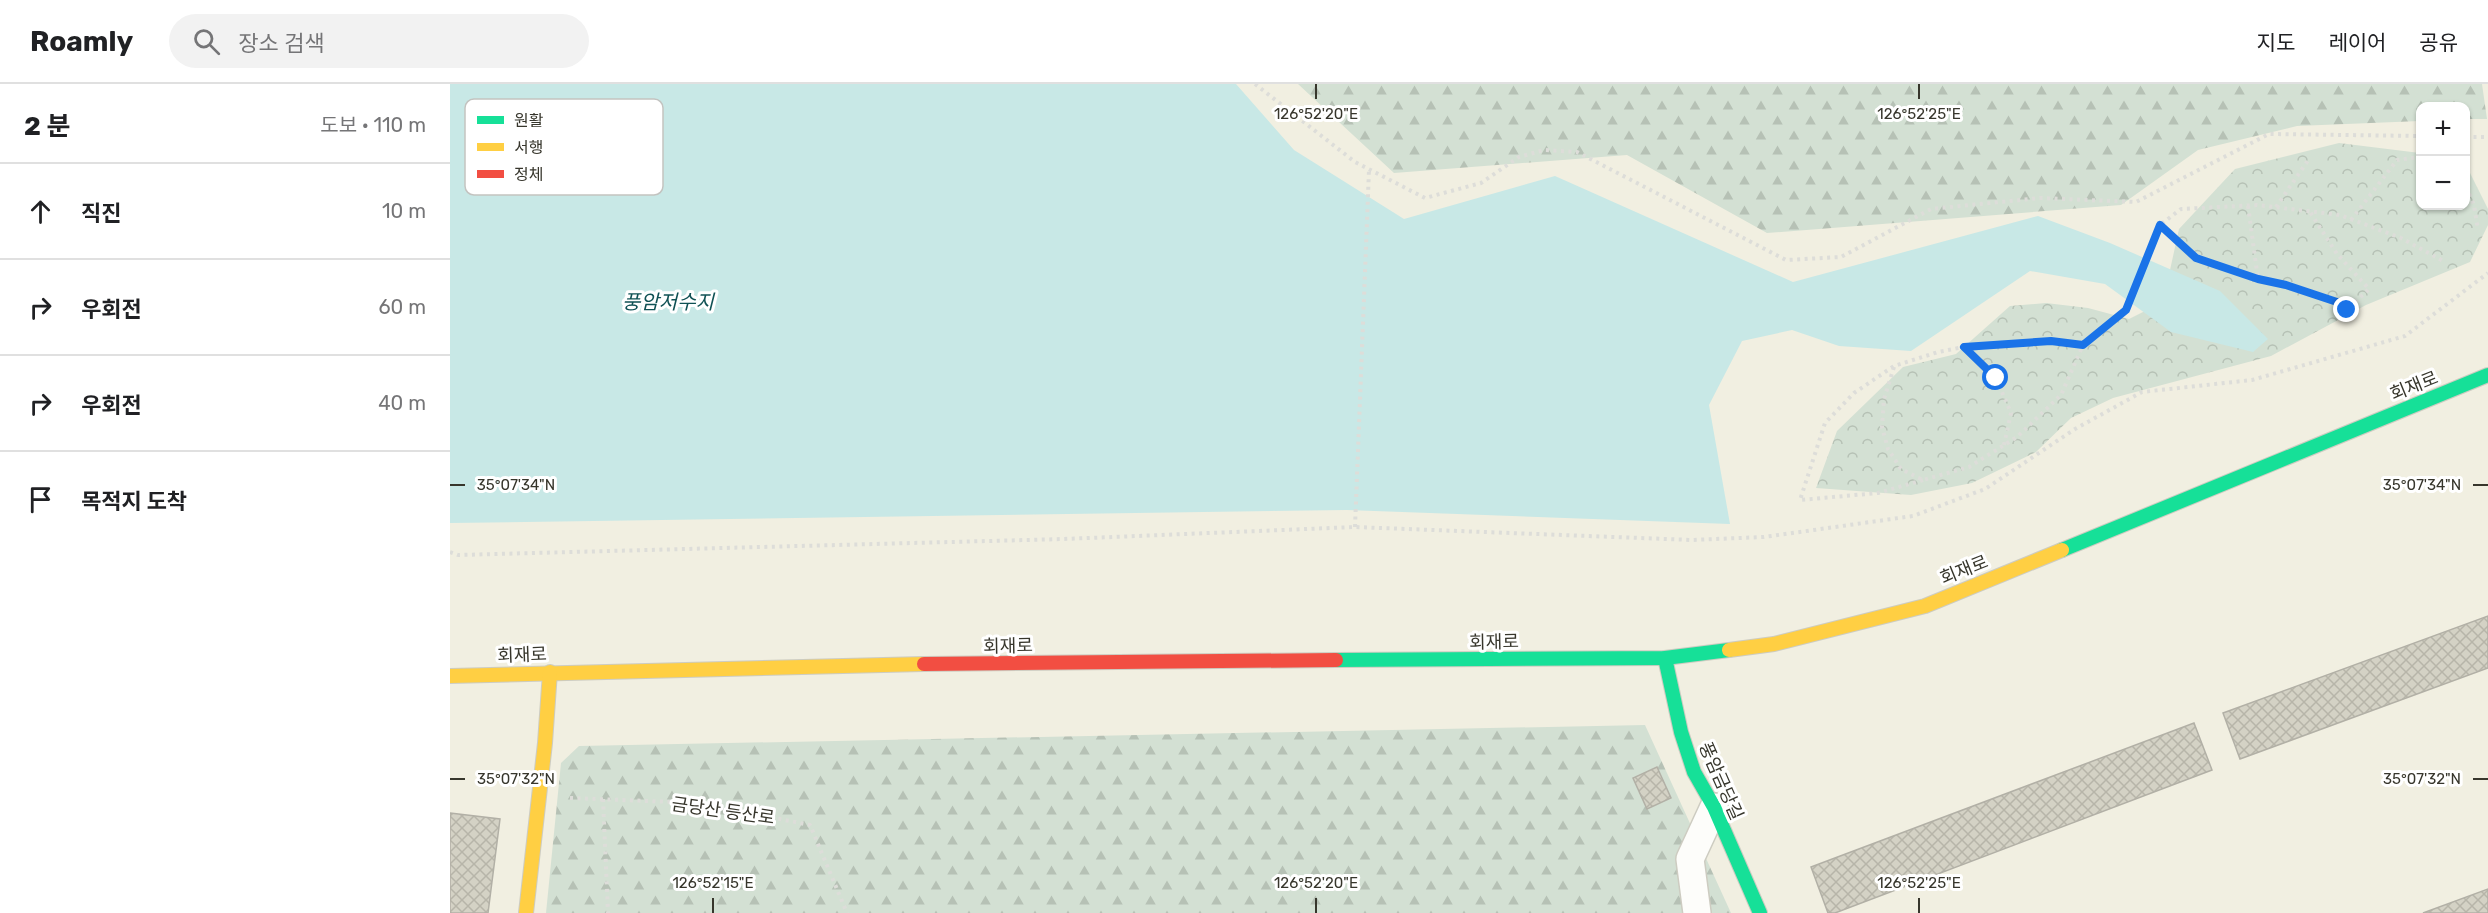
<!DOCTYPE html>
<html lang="ko">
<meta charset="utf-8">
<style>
body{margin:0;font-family:Rubik,"Noto Sans KR",sans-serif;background:#f2f2f2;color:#202124}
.controls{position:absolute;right:18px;top:18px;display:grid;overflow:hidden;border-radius:12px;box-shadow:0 2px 4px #0004}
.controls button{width:54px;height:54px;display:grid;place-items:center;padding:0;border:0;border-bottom:2px solid #e0e0e0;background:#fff;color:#202124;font:30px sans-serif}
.stop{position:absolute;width:18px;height:18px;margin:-14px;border:4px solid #1a73e8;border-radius:50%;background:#fff}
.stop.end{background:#1a73e8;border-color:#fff;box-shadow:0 2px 6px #0008}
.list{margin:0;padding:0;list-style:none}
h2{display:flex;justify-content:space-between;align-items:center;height:78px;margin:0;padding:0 24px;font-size:26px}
h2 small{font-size:20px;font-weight:400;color:#757577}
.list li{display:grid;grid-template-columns:39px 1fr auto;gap:18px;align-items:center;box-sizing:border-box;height:96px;padding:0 24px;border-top:2px solid #e0e0e0}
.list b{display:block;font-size:22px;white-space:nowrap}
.list em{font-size:20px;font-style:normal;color:#757577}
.icon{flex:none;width:33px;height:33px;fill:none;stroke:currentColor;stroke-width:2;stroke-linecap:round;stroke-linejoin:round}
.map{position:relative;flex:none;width:2038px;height:829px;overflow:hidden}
header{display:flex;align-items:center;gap:36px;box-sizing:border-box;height:84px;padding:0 30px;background:#fff;border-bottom:2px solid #e0e0e0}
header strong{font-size:28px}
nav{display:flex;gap:33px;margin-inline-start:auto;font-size:21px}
.search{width:420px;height:54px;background:#f2f2f2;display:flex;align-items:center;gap:15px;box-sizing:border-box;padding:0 21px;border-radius:33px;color:#757577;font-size:22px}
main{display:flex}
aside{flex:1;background:#fff}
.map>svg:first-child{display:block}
.forest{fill:url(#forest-firs)}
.park{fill:url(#park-crowns)}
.water{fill:#c8e8e6}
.building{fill:url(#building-cross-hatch);stroke:#b2b0a6;stroke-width:1.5}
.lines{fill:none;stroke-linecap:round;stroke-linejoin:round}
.street-casing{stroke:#cdccc1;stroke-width:30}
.fast-casing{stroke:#cdccc1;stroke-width:16}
.slow-casing{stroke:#cdccc1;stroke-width:16}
.jam-casing{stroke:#cdccc1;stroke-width:16}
.path{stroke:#ddddd9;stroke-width:4;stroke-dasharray:3 4.5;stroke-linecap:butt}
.street{stroke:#fdfdfa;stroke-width:27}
.fast{stroke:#16e098;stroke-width:14}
.slow{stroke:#ffcf43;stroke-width:14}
.jam{stroke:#f24e42;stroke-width:14}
.route{stroke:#1a73e8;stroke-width:8}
.ticks{fill:none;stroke:#37362c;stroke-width:2}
.labels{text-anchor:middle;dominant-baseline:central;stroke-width:6;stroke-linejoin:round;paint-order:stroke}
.street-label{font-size:18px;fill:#37362c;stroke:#fff}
.water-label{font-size:20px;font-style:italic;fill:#0f5154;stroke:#fff}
.key{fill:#fff;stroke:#c3c3c0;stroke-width:1.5}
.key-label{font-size:16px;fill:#37362c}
.ticks-label{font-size:15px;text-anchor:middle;fill:#37362c;stroke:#fff;stroke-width:6;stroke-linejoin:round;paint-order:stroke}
</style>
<header>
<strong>Roamly</strong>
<div class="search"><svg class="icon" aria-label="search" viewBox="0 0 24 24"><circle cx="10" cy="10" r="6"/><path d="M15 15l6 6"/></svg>장소 검색</div>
<nav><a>지도</a><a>레이어</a><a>공유</a></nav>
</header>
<main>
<aside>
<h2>2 분<small>도보 · 110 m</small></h2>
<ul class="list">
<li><svg class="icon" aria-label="ahead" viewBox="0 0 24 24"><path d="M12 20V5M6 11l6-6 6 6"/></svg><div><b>직진</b></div><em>10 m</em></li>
<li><svg class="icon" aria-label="right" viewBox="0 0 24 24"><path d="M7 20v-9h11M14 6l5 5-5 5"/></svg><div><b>우회전</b></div><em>60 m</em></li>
<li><svg class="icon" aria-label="right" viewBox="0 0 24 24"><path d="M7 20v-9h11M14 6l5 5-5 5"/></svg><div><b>우회전</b></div><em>40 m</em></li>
<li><svg class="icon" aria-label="arrive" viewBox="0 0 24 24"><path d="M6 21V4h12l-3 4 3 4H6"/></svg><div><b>목적지 도착</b></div></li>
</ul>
</aside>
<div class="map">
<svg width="2038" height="829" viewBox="0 0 2038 829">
<defs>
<pattern id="forest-firs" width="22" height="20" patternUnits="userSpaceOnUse" patternTransform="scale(1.5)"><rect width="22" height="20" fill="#d3e0d3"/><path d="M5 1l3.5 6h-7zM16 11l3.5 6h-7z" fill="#b6c1b5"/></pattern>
<pattern id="park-crowns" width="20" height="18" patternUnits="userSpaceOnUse" patternTransform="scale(1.5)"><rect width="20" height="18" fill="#d3e0d3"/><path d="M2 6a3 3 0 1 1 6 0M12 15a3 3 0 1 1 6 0" fill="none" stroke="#b6c1b5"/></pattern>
<pattern id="building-cross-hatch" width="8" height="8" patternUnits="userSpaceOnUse" patternTransform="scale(1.5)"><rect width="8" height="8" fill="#d4d2c5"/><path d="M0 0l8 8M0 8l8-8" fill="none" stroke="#b7b5a9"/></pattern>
</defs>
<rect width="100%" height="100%" fill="#f1efe1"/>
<g class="forest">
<polygon points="848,0 2032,0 2037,35 2016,35 2016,22 1970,22 1970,37 1847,42 1748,66 1671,121 1317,149 1177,71 944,89"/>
<polygon points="1195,641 1281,829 96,829 111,679 129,662"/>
</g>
<polygon class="park" points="1889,59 1970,69 1970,122 2016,122 2016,81 2038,125 2038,141 2020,178 1916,221 1821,272 1663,314 1621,334 1586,368 1522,399 1461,411 1366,404 1387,347 1453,283 1506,270 1560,222 1596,219 1638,224 1679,235 1713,218 1729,145 1785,85"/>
<polygon class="water" points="0,0 786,0 844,66 954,135 1105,92 1343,198 1588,132 1660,159 1770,207 1818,255 1803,268 1721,248 1655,200 1580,187 1461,267 1389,262 1342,246 1292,257 1259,321 1280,440 897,426 0,439"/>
<g class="building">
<polygon points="2038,532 2038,584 1790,675 1773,629"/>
<polygon points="1744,639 1762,686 1385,829 1378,829 1361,783"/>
<polygon points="1207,683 1221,714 1197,725 1183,694"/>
<polygon points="0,729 50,735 38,829 0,829"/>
<polygon points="2038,805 2038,829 1973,829"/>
</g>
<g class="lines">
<g class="street-casing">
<polyline id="street" points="1247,829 1240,775 1264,723"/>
</g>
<g class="fast-casing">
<g id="fast">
<polyline points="1612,466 2038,291"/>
<polyline points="1215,574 1231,648 1244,688 1264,723 1310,829"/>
<polyline points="886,576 1215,574 1279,566"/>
</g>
</g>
<g class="slow-casing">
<g id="slow">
<polyline points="1279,566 1324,560 1475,522 1612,466"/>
<polyline points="0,592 474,580"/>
<polyline points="76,829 95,659 100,588"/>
</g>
</g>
<g class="jam-casing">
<polyline id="jam" points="474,580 886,576"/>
</g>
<g class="path">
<polyline points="805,0 905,78 975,114 1031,99 1069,73 1094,66 1127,68 1336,176 1391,173 1481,125 1590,114 1686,118 1819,50 1970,52"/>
<polyline points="2016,53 2038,53"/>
<polyline points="2016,103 2024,121 2028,146"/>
<path d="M1798,122l10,73c29,6 66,12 89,31l22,-21 -32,-35 -27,-42"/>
<polyline points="1826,123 1859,75"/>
<polyline points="1901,136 1947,76 1970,73"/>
<polyline points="1710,141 1747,174 1808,195"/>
<polyline points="1514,263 1546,294 1561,329 1554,361"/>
<polyline points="1444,283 1434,315 1432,343 1438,365 1451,385 1473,396 1519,383 1567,353 1611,311 1633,261"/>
<polyline points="1473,396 1428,409 1350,416 1375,339 1404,309 1444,282 1488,268 1514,263 1601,257 1633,261 1676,226 1710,141 1731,125 1807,121 1890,131 1951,154 1995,178"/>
<polyline points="905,443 919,86"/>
<polyline points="0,468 8,471 614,455 905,443 1242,456 1314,453 1463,432 1535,405 1625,345 1692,308 1802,296 1955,252 2038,189"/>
<polyline points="120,714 249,719 360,741 397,829"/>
<polyline points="153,715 158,829"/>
</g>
<use href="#street" class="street"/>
<use href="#fast" class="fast"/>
<use href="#slow" class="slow"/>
<use href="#jam" class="jam"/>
</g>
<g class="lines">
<polyline class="route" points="1546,294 1514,263 1601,257 1633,261 1676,226 1710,141 1746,174 1808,195 1836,201 1887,218 1897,226"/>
</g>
<path class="ticks" d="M866,0v15M1469,0v15M0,401h15M2023,401h15M0,695h15M2023,695h15M263,814v15M866,814v15M1469,814v15"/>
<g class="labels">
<g class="street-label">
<text transform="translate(1964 302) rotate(-22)">회재로</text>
<text transform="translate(1514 486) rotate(-22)">회재로</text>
<text transform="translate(1044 558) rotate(-1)">회재로</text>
<text transform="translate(558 562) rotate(-1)">회재로</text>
<text transform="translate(72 571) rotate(-2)">회재로</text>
<text transform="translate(1271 697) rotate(66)">풍암금당길</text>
<text transform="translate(273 727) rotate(8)">금당산 등산로</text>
</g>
<g class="water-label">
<text x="218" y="218">풍암저수지</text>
</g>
</g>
<rect x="15" y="15" width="198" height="96" rx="9" class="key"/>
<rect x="27" y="32" width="27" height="8" fill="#16e098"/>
<rect x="27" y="59" width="27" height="8" fill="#ffcf43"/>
<rect x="27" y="86" width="27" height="8" fill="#f24e42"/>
<g class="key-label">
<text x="64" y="42">원활</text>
<text x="64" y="69">서행</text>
<text x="64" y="96">정체</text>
</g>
<g class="ticks-label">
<text x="866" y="35">126°52'20"E</text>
<text x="1469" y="35">126°52'25"E</text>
<text x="66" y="406">35°07'34"N</text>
<text x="1972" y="406">35°07'34"N</text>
<text x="66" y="700">35°07'32"N</text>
<text x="1972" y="700">35°07'32"N</text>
<text x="263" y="804">126°52'15"E</text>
<text x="866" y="804">126°52'20"E</text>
<text x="1469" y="804">126°52'25"E</text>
</g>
</svg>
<div class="controls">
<button>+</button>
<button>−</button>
</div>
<div class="stop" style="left:1546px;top:294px"></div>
<div class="stop end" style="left:1897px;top:226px"></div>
</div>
</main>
